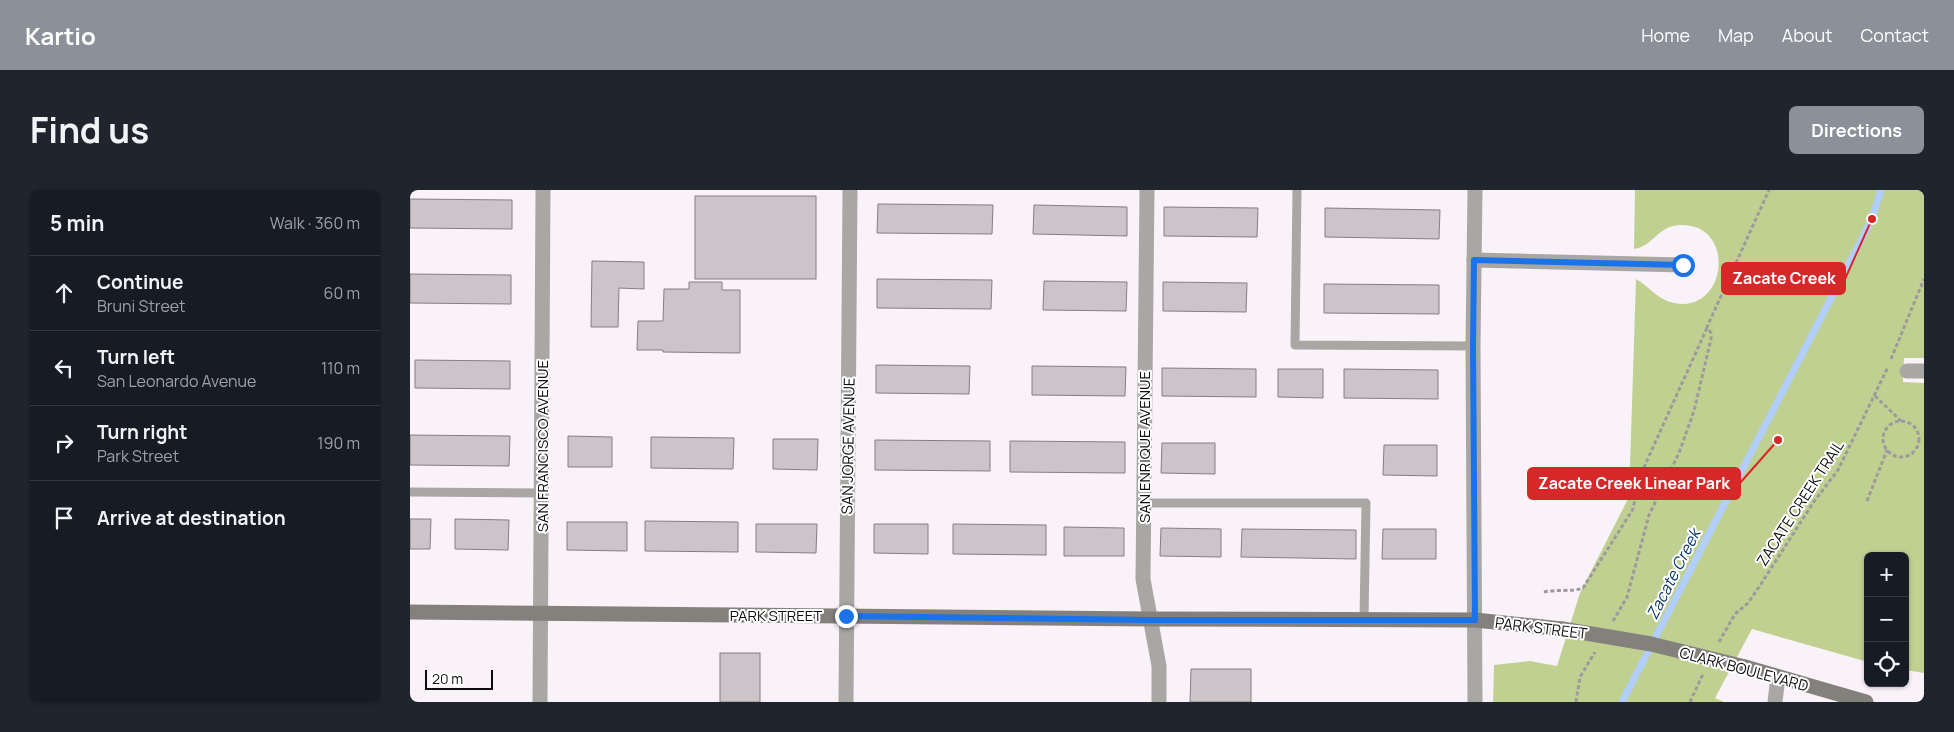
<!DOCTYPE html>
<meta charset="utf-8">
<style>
body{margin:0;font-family:Manrope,sans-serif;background:#20242c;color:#f1f3f6}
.controls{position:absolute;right:15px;bottom:15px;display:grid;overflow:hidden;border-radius:8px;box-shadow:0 1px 4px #0004}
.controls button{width:45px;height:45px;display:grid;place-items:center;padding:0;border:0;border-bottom:1px solid #363941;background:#171b24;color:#f1f3f6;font:25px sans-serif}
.scale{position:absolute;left:15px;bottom:12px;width:68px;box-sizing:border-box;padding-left:5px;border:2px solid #0e0c0e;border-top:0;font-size:14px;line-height:18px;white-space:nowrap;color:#0e0c0e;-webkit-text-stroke:4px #fff;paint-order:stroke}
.stop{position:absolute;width:15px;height:15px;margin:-11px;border:4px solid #1a73e8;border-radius:50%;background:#fff}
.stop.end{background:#1a73e8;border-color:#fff;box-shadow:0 1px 5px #0008}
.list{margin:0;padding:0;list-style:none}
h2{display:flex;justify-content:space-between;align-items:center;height:65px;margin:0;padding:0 20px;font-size:21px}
h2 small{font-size:16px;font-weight:400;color:#9ea1a6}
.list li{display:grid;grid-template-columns:32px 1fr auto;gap:15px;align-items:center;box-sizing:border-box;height:75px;padding:0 20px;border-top:1px solid #363941}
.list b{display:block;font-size:19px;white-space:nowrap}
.list p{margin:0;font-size:16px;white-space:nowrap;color:#9ea1a6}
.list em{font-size:16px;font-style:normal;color:#9ea1a6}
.icon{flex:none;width:28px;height:28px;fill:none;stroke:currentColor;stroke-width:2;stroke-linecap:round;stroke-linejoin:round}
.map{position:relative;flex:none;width:1514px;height:512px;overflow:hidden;border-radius:8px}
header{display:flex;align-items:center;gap:30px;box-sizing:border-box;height:70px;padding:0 25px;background:#8c9099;color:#fff}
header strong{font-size:24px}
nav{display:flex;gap:28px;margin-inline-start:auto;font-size:18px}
.intro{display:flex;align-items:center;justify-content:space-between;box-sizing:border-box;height:120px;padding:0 30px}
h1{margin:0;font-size:35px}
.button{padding:12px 22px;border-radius:8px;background:#8c9099;color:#fff;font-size:18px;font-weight:700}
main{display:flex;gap:30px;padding:0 30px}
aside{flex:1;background:#171b24;border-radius:8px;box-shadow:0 1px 4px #0004}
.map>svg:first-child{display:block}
.green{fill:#c0d090}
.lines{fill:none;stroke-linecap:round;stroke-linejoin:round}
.stream{stroke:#b1cefc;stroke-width:7}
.building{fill:#cbc5ca;stroke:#847f84}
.path{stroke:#9d999d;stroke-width:3;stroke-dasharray:4 2.5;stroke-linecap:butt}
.lane{stroke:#a9a7a4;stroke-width:9}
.street{stroke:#a9a7a4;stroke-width:15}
.secondary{stroke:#84817d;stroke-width:15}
.secondary-bridge{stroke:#84817d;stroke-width:15}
.route{stroke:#1a73e8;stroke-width:6}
.labels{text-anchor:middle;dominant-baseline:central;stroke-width:4;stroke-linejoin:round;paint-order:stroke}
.street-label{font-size:15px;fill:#0e0c0e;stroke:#fff}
.water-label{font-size:16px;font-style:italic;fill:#083474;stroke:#fff}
.leader{fill:none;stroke:#d62828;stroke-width:2}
.callout-dot{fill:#d62828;stroke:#fff;stroke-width:2}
.callout{fill:#d62828;stroke:#d62828;stroke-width:2}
.callout-label{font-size:16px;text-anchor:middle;font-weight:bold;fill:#fff}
</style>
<header>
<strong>Kartio</strong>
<nav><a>Home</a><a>Map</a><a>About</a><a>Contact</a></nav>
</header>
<div class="intro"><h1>Find us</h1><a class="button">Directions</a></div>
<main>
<aside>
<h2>5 min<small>Walk · 360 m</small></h2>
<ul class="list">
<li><svg class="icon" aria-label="ahead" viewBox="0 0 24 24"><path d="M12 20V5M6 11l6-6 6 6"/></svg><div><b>Continue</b><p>Bruni Street</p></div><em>60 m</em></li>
<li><svg class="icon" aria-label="left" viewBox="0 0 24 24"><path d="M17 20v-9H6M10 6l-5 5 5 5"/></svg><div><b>Turn left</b><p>San Leonardo Avenue</p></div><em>110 m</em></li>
<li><svg class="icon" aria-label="right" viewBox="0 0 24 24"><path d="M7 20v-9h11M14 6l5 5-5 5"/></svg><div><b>Turn right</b><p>Park Street</p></div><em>190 m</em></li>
<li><svg class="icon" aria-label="arrive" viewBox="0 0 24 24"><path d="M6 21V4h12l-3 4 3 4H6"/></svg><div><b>Arrive at destination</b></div></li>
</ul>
</aside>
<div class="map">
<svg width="1514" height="512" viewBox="0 0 1514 512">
<rect width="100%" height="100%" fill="#f9f3f9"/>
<path class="green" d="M1225,0h289v168h-20l-1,24 21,1v290l-19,-3v-114h-37v106l-116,-33 -37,69 9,4h-231l1,-37 36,-4 27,5 23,-73 49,-96 7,-218c11,6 19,17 31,22 59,21 73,-78 13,-76 -23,1 -26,21 -46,24z"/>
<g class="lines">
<polyline class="stream" points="1212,512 1462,29 1471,0"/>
</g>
<g class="building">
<rect x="285" y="6" width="121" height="83"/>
<polygon points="0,9 102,10 102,39 0,38"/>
<polygon points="468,14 583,15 582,44 467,43"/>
<polygon points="624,15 717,17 717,46 623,44"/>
<polygon points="754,17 848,18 847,47 754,46"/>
<polygon points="915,18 1030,20 1029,49 915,47"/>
<polygon points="182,71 234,72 234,99 209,98 208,137 181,137"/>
<polygon points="0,84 101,85 101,114 0,113"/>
<polygon points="467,89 582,90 581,119 467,118"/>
<polygon points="634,91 717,92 716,121 633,120"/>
<polygon points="279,92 312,92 312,100 330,100 330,163 253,162 253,160 227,160 228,131 253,131 254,99 279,99"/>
<polygon points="753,92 837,93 836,122 753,121"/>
<polygon points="914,94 1029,95 1029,124 914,123"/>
<polygon points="5,170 100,171 100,199 5,198"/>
<polygon points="466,175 560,176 559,204 466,203"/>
<polygon points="622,176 716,177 715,206 622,205"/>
<polygon points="752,178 846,179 846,207 752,206"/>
<polygon points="868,179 913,179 913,208 868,207"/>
<polygon points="934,179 1028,180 1028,209 934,208"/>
<polygon points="0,245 100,246 99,276 0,275"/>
<polygon points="158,246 202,247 202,277 158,277"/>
<polygon points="241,247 324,248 323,279 241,278"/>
<polygon points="363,249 408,249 407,280 363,279"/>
<polygon points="465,250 580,251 580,281 465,280"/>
<polygon points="600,251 715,252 715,283 600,282"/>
<polygon points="752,253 805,253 805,284 751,283"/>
<polygon points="974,255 1027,255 1027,286 973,285"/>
<polygon points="0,329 21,329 20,359 0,359"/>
<polygon points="45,329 99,330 98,360 45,359"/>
<polygon points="235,331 328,332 328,362 235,361"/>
<polygon points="157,332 217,332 217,361 157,360"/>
<polygon points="346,334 407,334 406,363 346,362"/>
<polygon points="464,334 518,334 518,364 464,363"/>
<polygon points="543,334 636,335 636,365 543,364"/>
<polygon points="654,337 714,338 714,366 654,366"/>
<polygon points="751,338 811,339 811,367 750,366"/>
<polygon points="832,339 946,340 946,369 831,367"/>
<polygon points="973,339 1026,339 1026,369 972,369"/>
<rect x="310" y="463" width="40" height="49"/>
<polygon points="781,479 841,479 841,512 780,512"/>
</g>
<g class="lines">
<g class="path">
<polyline points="1481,169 1514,89"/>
<polyline points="1465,206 1491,231"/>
<circle cx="1491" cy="249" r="18"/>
<polyline points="1457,311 1477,260"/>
<path d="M1134,402c12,-3 29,0 39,-4l50,-79 7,-33 67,-148"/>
<polyline points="1203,431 1217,407 1239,325 1269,263 1284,221 1301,149 1301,143 1297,137 1359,0"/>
<polyline points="1309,452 1325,424 1338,413 1351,394 1403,313 1428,280 1478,177"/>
<polyline points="1166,512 1170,487 1185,462"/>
<polyline points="1280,512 1293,484"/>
</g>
<g class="lane">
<polyline points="887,0 885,155 1063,156"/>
<polyline points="0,302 131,303"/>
<polyline points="734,313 956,313 954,429"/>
</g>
<g class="street">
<polyline points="737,0 733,389 749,476 749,512"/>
<polyline points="1064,70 1273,75"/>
<polyline points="1497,181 1514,181"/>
<polyline points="130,512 133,0"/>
<polyline points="436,512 440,0"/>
<polyline points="1065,512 1063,156 1065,0"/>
<polyline points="1365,512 1368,487"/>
</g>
<g class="secondary">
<polyline points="0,422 741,429 1065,430 1152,439"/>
<polyline points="1335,477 1456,512"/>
</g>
<polyline class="secondary-bridge" points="1152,439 1241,454 1335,477"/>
</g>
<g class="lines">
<polyline class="route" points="436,426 741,430 1065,430 1063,156 1064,70 1273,75"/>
</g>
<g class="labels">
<g class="street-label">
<text transform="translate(132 256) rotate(-90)">SAN FRANCISCO AVENUE</text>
<text transform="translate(438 256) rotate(-89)">SAN JORGE AVENUE</text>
<text transform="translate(734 257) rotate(-90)">SAN ENRIQUE AVENUE</text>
<text transform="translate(1390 313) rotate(-57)">ZACATE CREEK TRAIL</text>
<text x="366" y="425">PARK STREET</text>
<text transform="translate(1131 438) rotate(7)">PARK STREET</text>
<text transform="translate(1334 479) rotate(15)">CLARK BOULEVARD</text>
</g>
<g class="water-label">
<text transform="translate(1263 384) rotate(-63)">Zacate Creek</text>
</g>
</g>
<path class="leader" d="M1462 29L1435 89M1368 250L1330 293"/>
<g class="callout-dot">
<circle cx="1462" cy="29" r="5"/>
<circle cx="1368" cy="250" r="5"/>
</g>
<g class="callout">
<rect x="1312" y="73" width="123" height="31" rx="5"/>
<rect x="1118" y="278" width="212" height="31" rx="5"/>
</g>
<g class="callout-label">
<text x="1374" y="94">Zacate Creek</text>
<text x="1224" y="299">Zacate Creek Linear Park</text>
</g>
</svg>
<div class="controls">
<button>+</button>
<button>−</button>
<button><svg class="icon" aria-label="locate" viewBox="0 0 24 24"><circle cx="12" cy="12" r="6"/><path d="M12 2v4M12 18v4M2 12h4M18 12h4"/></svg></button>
</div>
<div class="scale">20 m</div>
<div class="stop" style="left:1273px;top:75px"></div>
<div class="stop end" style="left:436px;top:426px"></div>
</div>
</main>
